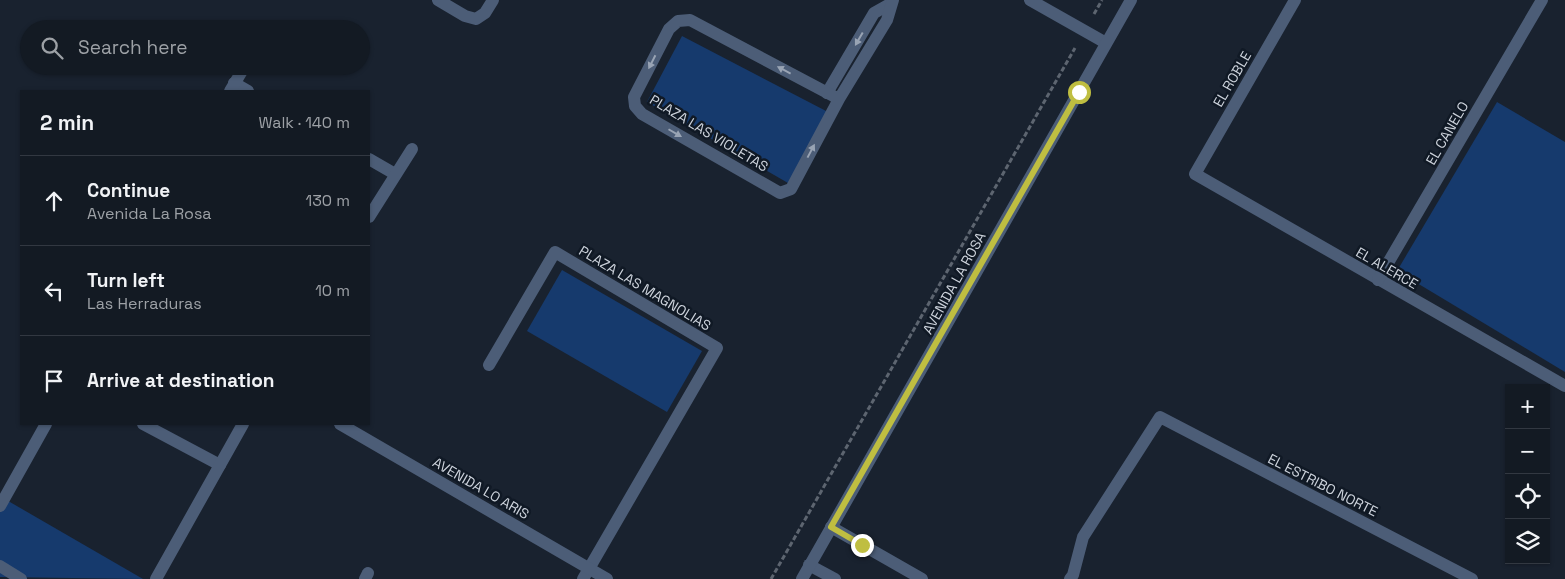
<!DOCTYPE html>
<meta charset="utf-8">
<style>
body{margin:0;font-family:"Space Grotesk",sans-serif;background:#202730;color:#f1f3f6}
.controls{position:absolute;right:15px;bottom:15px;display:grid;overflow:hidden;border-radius:0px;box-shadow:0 1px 4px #0004}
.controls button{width:45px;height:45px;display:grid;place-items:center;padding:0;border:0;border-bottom:1px solid #323841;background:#131a23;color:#f1f3f6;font:25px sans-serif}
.stop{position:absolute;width:15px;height:15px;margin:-11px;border:4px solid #bfbe41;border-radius:50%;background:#fff}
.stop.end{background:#bfbe41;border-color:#fff;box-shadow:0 1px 5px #0008}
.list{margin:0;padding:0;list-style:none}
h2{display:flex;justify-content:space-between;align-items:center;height:65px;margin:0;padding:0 20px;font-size:21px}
h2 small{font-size:16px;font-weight:400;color:#9da1a6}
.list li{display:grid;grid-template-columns:32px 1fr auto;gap:15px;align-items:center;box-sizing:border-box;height:90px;padding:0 20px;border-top:1px solid #323841}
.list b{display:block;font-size:19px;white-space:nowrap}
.list p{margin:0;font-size:16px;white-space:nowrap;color:#9da1a6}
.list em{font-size:16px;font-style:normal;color:#9da1a6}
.icon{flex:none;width:28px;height:28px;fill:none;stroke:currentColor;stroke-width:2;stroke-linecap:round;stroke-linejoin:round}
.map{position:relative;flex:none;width:1565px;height:579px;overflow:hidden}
.search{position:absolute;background:#131a23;box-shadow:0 1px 4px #0004;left:20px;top:20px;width:350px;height:55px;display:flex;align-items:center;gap:12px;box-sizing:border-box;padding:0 18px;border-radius:28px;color:#9da1a6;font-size:19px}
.panel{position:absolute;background:#131a23;box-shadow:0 1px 4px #0004;left:20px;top:90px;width:350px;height:335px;border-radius:0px}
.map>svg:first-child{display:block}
.green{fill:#163a6d}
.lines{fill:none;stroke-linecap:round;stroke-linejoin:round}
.path{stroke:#5d6570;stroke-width:3;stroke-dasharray:5 2.5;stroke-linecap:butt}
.minor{stroke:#4c5d77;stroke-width:12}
.tertiary{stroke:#4c5d77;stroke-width:12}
.oneway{fill:#99a4b4}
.route{stroke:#bfbe41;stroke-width:6}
.labels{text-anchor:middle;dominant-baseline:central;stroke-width:5;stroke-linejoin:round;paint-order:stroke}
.street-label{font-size:14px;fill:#cdd3dc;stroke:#101925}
</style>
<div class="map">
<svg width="1565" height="579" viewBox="0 0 1565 579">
<rect width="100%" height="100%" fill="#19222f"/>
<g class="green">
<polygon points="682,36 828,112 788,183 647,102"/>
<polygon points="1497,102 1565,142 1565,372 1397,271"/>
<polygon points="562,270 702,351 667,412 527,331"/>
<polygon points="3,498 143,579 0,577 0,504"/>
</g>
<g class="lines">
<g class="path">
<polyline points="1094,14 1102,0"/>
<polyline points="771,579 1075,48"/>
</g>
<g class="minor">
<polyline points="438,0 465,16 476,19 485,13 493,0"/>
<polyline points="1030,0 1106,43"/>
<polyline points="1295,0 1195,174 1565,386"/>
<polyline points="234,83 248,91"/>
<polyline points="230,91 245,66"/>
<polyline points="827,93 874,13 890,4"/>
<polyline points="839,99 690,20 678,21 669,29 634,97 635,106 642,114 780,193 791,189 839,99 887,20 893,0"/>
<polyline points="369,159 395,174"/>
<polyline points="369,217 412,149"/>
<polyline points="1378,280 1542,0"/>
<polyline points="489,365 555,252 717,348 583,579"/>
<polyline points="143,424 220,465"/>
<polyline points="340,424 607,579"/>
<polyline points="0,506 46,424"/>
<polyline points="831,527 922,579"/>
<polyline points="809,565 835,579"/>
<polyline points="0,566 21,579"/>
<polyline points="156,579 243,424"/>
<polyline points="365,579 368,573"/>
<polyline points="1070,579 1073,575 1083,537 1160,417 1472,579"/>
</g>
<polyline class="tertiary" points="802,579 1131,0"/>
</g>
<defs><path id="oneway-solid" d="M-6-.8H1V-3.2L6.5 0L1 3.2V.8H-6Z" transform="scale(1.25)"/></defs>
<g class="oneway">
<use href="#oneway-solid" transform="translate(859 39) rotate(120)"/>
<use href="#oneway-solid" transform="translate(652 62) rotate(117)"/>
<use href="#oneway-solid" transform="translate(784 70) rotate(-152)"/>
<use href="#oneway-solid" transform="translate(675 133) rotate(30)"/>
<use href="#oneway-solid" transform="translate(811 151) rotate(-62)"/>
</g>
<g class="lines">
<polyline class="route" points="862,545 831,527 1079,92"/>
</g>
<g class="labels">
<g class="street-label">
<text transform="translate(1232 79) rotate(-60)">EL ROBLE</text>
<text transform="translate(709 133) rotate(31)">PLAZA LAS VIOLETAS</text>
<text transform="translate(1447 133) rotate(-60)">EL CANELO</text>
<text transform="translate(1387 268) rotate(30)">EL ALERCE</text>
<text transform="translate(954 283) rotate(-61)">AVENIDA LA ROSA</text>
<text transform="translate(645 288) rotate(31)">PLAZA LAS MAGNOLIAS</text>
<text transform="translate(1323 485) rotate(27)">EL ESTRIBO NORTE</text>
<text transform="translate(481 488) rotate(30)">AVENIDA LO ARIS</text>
</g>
</g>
</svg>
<div class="controls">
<button>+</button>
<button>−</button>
<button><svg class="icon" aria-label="locate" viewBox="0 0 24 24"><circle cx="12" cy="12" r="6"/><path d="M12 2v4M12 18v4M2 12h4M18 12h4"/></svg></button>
<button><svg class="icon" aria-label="layers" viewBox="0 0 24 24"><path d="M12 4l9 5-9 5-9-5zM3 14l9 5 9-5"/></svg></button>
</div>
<div class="stop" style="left:1079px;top:92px"></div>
<div class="stop end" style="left:862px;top:545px"></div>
<div class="search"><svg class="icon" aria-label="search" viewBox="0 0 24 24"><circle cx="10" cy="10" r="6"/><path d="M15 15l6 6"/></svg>Search here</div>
<section class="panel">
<h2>2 min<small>Walk · 140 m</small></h2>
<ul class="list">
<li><svg class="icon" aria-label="ahead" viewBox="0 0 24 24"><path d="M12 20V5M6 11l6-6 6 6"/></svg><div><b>Continue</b><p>Avenida La Rosa</p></div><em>130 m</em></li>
<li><svg class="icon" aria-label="left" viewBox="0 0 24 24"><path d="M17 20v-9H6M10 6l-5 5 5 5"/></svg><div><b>Turn left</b><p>Las Herraduras</p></div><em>10 m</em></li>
<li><svg class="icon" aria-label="arrive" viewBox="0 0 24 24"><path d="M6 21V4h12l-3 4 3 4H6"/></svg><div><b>Arrive at destination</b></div></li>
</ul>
</section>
</div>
